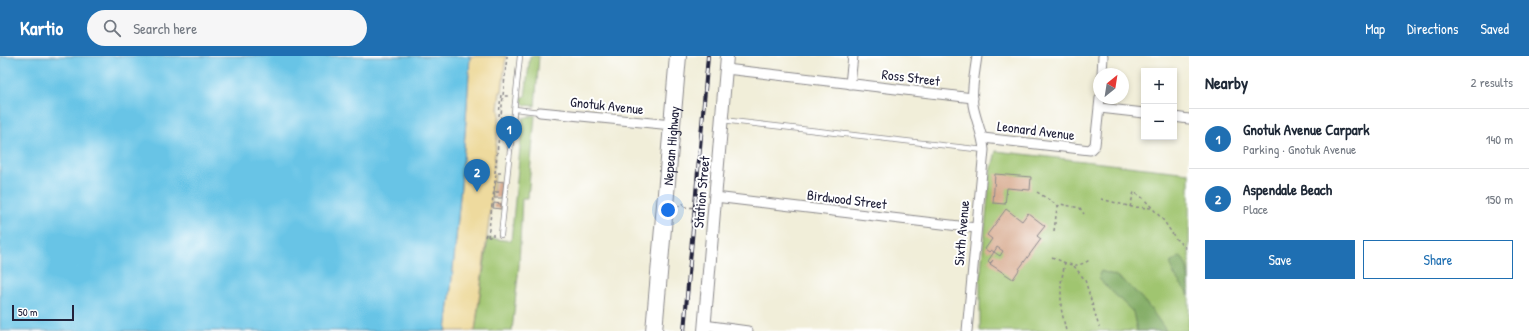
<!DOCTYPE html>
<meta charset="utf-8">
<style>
body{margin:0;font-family:"Patrick Hand",sans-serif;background:#f6f6f7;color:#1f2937}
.controls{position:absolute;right:12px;top:12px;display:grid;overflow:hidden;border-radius:0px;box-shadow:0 2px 6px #0003}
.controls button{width:36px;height:36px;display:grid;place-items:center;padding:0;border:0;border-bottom:1px solid #e0e1e3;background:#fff;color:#1f2937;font:20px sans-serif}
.compass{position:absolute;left:1093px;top:12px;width:36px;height:36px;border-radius:50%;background:#fff;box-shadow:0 2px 6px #0003;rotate:30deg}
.scale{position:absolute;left:12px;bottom:10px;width:62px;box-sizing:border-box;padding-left:4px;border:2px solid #22223b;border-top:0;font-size:11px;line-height:14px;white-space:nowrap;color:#22223b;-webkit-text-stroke:3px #fff;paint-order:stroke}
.you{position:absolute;left:668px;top:154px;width:14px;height:14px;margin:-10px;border:3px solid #fff;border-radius:50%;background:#1a73e8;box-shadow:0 0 0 6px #1a73e833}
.badge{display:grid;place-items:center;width:26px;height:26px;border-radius:50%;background:#1f6fb2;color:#fff;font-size:13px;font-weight:700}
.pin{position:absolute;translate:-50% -33px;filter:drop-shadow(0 1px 2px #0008)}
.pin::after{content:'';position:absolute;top:21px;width:14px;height:12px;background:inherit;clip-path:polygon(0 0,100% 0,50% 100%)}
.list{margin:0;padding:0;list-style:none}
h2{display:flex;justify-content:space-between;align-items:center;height:52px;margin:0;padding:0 16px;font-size:17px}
h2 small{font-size:13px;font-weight:400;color:#747a83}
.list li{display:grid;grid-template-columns:26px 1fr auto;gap:12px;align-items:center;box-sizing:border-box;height:60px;padding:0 16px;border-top:1px solid #e0e1e3}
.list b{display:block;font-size:15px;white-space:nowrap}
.list p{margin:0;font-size:13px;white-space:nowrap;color:#747a83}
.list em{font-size:13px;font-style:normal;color:#747a83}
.actions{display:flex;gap:8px;padding:12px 16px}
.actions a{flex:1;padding:9px 0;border:1px solid #1f6fb2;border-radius:0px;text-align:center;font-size:14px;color:#1f6fb2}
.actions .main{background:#1f6fb2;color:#fff}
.icon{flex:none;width:22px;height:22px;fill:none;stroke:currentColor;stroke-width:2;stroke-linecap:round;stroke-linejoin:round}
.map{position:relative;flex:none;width:1189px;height:275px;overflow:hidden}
header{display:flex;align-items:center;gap:24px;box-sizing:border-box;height:56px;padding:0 20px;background:#1f6fb2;color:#fff}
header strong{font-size:19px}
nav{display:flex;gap:22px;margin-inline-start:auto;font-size:14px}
.search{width:280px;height:36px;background:#f6f6f7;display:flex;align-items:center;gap:10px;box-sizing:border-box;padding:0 14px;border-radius:22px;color:#747a83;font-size:15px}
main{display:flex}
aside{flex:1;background:#fff}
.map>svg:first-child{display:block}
.green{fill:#a0c56f;stroke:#617455}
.forest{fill:#80aa62;stroke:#51664e}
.sand{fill:#eeda9e;stroke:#887e6c}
.water{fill:#68c4e6;stroke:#457390}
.building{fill:#d9ad93}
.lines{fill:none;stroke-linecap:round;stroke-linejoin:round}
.service-casing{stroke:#8a888a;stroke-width:6}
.minor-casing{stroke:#8a888a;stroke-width:11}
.tertiary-casing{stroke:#8a888a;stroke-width:14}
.trunk-casing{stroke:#8a888a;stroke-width:18}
.path{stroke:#8a888a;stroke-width:1.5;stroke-dasharray:3 3;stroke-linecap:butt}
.service{stroke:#fff;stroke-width:4.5}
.minor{stroke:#fff;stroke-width:9}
.tertiary{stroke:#fff;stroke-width:12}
.trunk{stroke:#fff;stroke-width:16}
.rail-casing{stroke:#22223b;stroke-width:4}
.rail{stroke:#fff;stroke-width:2.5;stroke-dasharray:8;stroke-linecap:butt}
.labels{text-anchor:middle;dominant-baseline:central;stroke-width:4;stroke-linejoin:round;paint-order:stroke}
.street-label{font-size:14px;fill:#22223b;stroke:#fff}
</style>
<header>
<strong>Kartio</strong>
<div class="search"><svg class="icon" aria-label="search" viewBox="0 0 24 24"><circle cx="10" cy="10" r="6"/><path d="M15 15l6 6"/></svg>Search here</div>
<nav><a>Map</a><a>Directions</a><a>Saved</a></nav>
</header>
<main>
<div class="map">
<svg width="1189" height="275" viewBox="0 0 1189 275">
<rect width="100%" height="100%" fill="#fff"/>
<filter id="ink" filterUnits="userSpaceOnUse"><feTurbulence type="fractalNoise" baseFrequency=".025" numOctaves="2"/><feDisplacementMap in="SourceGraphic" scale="8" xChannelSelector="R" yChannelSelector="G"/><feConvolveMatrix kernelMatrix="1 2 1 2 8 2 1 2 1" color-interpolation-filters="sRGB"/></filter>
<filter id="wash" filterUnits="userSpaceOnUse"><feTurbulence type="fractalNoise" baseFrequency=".012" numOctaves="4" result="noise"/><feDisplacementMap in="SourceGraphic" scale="16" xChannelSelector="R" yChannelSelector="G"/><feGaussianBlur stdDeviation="0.9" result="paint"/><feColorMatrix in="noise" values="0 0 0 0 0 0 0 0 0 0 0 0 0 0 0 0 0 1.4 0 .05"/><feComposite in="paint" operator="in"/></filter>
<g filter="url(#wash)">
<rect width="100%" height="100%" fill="#f1eed9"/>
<g class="green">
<polygon points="530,0 539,0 535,50 525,49 521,45 522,41 525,41"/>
<polygon points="535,59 528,142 522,142 519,210 512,275 475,275 488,182 511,185 523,62"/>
<polygon points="996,95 1189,117 1189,275 980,275 980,225 990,120"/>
</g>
<g class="forest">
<path d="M1180,201c9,4 9,26 9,38 -6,-9 -20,-23 -18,-33z"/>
<path d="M1101,215c5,2 11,3 15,5 21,13 37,35 50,55h-29l-4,-19 -33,-32 -1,-5z"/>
</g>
<path class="sand" d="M470,0h36l-4,36h-2l-2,18 2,1 -7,62 2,1 -20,157h-29c11,-92 19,-183 24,-275z"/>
<path class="water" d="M0,0h470c-5,92 -13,183 -24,275h-446z"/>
<g id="blocks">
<g class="building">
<polygon points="995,118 1031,121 1030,134 1007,132 1005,148 993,147"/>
<polygon points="496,125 504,126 502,142 494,142 495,136 499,136 494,136"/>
<polygon points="494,147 501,148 501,153 493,152"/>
<polygon points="1006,153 1022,165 1028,157 1045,170 1037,180 1041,183 1019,213 1019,214 1013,223 990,208 993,204 990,207 988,205 994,196 1000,200 1003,195 997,191 994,196 991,194 989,196 985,193 992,183 987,179"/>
</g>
</g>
</g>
<g filter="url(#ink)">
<use href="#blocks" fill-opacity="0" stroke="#8a888a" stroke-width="1"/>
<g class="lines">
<g class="service-casing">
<g id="service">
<polyline points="515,53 540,56"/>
<polyline points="722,64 984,94"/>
<polyline points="501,179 520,0"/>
</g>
</g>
<g class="minor-casing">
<g id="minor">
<polyline points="726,13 973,42"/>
<polyline points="1102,18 1103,0"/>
<polyline points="850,28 853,0"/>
<polyline points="1100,52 1144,57"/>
<polyline points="540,56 672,69"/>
<polyline points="1174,61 1189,63"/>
<polyline points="983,82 1090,94 1095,89 1100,42"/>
<polyline points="715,141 976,172"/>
<polyline points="704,269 748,275"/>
<path d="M967,275l17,-181c-1,-15 -8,-29 -11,-45 -2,-16 2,-33 4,-49"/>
</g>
</g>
<g class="tertiary-casing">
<polyline id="tertiary" points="704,275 727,0"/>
</g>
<g class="trunk-casing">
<g id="trunk">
<path id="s1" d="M654,275l24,-275"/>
</g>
</g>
<g class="path">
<polyline points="507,0 503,40 509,40"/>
<polyline points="499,60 501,38 503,39"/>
<polyline points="501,117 495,117 503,40"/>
<polyline points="1037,136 1058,150"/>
<polyline points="1101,143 1132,151 1151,152"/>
<polyline points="677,150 683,150 683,148 685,148 685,151 698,152 698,155 700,155 701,152 704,153"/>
<polyline points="1130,151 1134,136 1144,143 1164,165 1176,183 1189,195"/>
<polyline points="1054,175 1057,152 1060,148 1080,152 1084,158"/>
<polyline points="486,178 485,181 490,181 490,179 494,179"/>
<polyline points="488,181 496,117"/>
<path d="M1052,201c16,7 23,13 39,2"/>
<polyline points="1065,206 1061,227 1061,252 1066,275"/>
<polyline points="1074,210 1085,224 1099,271"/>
</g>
<use href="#service" class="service"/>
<use href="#minor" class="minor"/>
<use href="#tertiary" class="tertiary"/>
<use href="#trunk" class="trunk"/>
<g class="rail-casing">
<polyline id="rail" points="684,275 708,0"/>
</g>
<use href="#rail" class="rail"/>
</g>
</g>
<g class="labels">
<g class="street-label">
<text transform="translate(911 21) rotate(7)">Ross Street</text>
<text transform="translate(607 49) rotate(6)">Gnotuk Avenue</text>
<text transform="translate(1036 74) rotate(7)">Leonard Avenue</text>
<text stroke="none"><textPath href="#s1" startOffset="186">Nepean Highway</textPath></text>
<text transform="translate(701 136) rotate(-85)">Station Street</text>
<text transform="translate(847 143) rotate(7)">Birdwood Street</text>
<text transform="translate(961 177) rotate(-85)">Sixth Avenue</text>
</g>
</g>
</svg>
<div class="controls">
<button>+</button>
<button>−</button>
</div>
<svg class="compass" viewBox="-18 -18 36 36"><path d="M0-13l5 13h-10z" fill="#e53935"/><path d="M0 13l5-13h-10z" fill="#747a83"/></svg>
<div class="scale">50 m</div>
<div class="you"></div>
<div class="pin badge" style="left:509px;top:93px">1</div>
<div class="pin badge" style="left:477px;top:136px">2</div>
</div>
<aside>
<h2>Nearby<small>2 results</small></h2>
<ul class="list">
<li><span class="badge">1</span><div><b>Gnotuk Avenue Carpark</b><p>Parking · Gnotuk Avenue</p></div><em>140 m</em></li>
<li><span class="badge">2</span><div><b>Aspendale Beach</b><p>Place</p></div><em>150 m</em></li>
</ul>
<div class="actions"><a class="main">Save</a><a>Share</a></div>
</aside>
</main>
